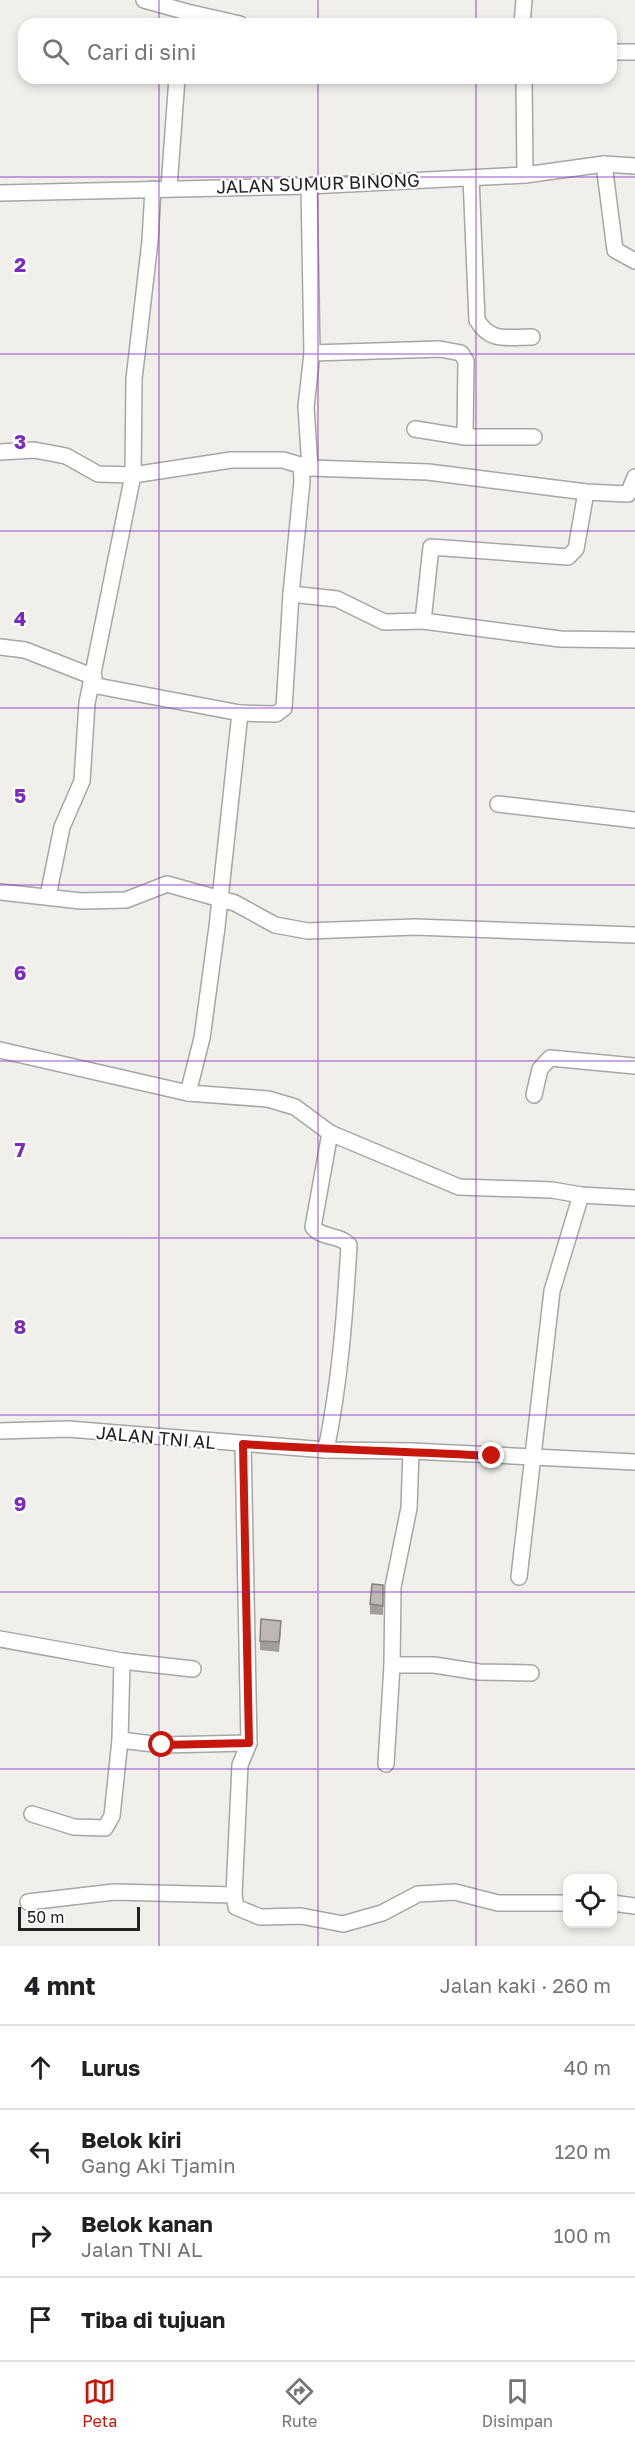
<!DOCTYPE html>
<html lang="id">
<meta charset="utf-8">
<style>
body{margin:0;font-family:"Golos Text",sans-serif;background:#f6f6f6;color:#202124}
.controls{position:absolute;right:18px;bottom:18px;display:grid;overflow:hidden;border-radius:12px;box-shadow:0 3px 9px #0003}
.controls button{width:54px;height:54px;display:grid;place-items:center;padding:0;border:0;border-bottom:2px solid #e0e0e0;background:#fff;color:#202124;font:30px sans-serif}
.scale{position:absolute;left:18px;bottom:15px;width:122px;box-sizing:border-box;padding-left:6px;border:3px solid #222;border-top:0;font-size:16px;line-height:21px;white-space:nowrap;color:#222;-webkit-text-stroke:4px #fff;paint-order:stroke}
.stop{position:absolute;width:18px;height:18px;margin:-14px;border:4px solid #c7170d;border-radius:50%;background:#fff}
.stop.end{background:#c7170d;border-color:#fff;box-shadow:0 2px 6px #0008}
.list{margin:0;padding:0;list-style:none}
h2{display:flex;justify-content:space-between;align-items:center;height:78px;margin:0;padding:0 24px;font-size:26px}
h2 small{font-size:20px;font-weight:400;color:#757577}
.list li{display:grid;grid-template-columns:39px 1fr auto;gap:18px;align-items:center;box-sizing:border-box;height:84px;padding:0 24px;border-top:2px solid #e0e0e0}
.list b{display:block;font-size:22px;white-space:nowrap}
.list p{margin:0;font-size:20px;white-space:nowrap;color:#757577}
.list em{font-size:20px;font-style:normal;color:#757577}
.icon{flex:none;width:33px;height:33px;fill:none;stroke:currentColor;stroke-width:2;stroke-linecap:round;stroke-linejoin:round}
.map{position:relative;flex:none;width:635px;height:1946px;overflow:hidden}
.search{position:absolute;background:#fff;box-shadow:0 3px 9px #0003;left:18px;right:18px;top:18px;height:66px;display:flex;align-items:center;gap:15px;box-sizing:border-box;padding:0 21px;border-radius:18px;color:#757577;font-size:22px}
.sheet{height:414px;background:#fff}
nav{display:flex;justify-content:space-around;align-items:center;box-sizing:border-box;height:84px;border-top:2px solid #e0e0e0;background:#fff;font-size:16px;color:#757577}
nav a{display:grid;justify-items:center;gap:3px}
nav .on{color:#c7170d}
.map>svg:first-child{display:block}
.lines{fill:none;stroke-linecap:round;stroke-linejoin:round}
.minor-casing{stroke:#a6a6a6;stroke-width:18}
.minor{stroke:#fff;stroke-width:15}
.wall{fill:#a49e99}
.building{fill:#bfb8b2;stroke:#86817d;stroke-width:1.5}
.route{stroke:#c7170d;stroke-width:8}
.grid{fill:none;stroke:#7b2cbf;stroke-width:1.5;stroke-opacity:0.55}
.labels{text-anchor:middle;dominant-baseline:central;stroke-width:4.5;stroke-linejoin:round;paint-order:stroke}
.street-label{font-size:18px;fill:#222;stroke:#fff}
.grid-label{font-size:20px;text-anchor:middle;font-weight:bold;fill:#7b2cbf;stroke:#fff;stroke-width:4.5;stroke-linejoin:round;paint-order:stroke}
</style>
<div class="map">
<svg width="635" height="1946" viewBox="0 0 635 1946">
<rect width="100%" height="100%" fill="#f1efea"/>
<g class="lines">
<g class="minor-casing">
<g id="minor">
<polyline points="144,0 187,12 240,24"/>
<polyline points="522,24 524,0"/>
<polyline points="611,52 635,52"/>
<polyline points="524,78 525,175"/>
<polyline points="604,164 615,250 635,261"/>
<path d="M471,178l6,142c13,23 32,17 55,17"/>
<polyline points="309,186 312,353 306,407 310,468"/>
<polyline points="169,187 177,78"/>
<polyline points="0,193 309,186 525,175 604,164 635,166"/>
<polyline points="312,353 440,349 461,353 466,361 465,437 534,437"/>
<polyline points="415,429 465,437"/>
<polyline points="0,452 34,450 66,456 98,474 133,475 231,460 283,460 310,468 428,472 586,492 628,494 635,477"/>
<polyline points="586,492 576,549 568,557 431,547 423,621 560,639 635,640"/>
<polyline points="291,594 337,599 384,622 423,621"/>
<polyline points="0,647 25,650 94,677"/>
<polyline points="92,685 240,713 276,714 284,708 291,594 302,481 301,465"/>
<polyline points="498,804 635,820"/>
<polyline points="0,892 81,901 126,900 167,884 235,903 275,925 308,931 415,927 635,935"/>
<polyline points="48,896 62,827 82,781 87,703 133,475 134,379 150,241 153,189"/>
<polyline points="0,1050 188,1093 268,1099 295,1107 330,1133 459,1187 552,1190 581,1195 635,1198"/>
<polyline points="188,1093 202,1038 217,927 240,713"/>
<polyline points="534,1095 540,1069 550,1058 635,1066"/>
<polyline points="0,1431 68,1429 326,1450 411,1451 635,1462"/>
<polyline points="243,1444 249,1743 240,1765 234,1895 236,1907 260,1917 301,1916 343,1924 382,1913 418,1894 455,1892 498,1903 568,1903"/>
<path d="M326,1450c14,-68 19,-136 23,-205 -10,-11 -27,-6 -36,-18l17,-94"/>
<polyline points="519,1577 552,1291 581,1195"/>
<polyline points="0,1639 122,1661 193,1669"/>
<polyline points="392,1665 434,1665 479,1672 531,1673"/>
<polyline points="120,1740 162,1745 249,1743"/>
<polyline points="386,1764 392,1665 393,1587 409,1508 411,1451"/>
<polyline points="32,1814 74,1827 105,1828 112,1816 120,1740 122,1661"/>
<polyline points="28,1902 114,1892 234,1895"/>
<polyline points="612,1903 635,1906"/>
</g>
</g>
<use href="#minor" class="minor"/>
</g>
<g class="wall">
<polygon points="383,1585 383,1615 370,1614 370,1604"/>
<polygon points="281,1631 279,1652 260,1650 260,1641"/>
</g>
<g class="building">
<polygon points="372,1584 383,1585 383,1606 370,1604"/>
<polygon points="261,1619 281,1621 279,1642 260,1641"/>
</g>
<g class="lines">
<path class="route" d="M162,1745l87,-2 -6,-299c83,6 166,7 249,12"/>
</g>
<path class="grid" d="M159,0v24M318,0v24M476,0v24M159,78v1868M318,78v1868M476,78v1868M0,177h635M0,354h635M0,531h635M0,708h635M0,885h635M0,1061h635M0,1238h635M0,1415h635M0,1592h635M0,1769h635"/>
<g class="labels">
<g class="street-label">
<text transform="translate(318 183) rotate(-2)">JALAN SUMUR BINONG</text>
<text transform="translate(156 1437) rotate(5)">JALAN TNI AL</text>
</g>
</g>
<g class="grid-label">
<text x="20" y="272">2</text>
<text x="20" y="449">3</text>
<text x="20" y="626">4</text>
<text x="20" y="803">5</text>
<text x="20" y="980">6</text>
<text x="20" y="1157">7</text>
<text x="20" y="1334">8</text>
<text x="20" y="1511">9</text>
</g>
</svg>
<div class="controls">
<button><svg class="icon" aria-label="locate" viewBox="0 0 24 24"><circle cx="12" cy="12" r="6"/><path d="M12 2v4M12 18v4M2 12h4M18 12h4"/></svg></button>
</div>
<div class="scale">50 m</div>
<div class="stop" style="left:162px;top:1745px"></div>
<div class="stop end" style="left:492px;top:1456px"></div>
<div class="search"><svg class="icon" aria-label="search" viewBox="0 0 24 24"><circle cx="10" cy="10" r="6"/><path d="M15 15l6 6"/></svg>Cari di sini</div>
</div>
<section class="sheet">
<h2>4 mnt<small>Jalan kaki · 260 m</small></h2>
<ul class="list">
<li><svg class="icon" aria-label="ahead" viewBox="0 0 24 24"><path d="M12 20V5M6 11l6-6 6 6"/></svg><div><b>Lurus</b></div><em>40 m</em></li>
<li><svg class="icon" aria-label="left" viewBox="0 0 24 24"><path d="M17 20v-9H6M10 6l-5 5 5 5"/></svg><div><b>Belok kiri</b><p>Gang Aki Tjamin</p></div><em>120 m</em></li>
<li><svg class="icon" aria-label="right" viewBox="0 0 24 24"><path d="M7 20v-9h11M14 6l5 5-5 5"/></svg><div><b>Belok kanan</b><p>Jalan TNI AL</p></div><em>100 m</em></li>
<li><svg class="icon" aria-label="arrive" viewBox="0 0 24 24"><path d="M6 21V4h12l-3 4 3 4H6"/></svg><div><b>Tiba di tujuan</b></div></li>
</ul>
</section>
<nav>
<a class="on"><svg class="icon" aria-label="map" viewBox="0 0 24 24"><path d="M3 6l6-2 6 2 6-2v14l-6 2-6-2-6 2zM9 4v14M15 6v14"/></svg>Peta</a>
<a><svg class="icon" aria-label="directions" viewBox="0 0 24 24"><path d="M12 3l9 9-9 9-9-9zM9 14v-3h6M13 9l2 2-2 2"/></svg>Rute</a>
<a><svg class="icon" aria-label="saved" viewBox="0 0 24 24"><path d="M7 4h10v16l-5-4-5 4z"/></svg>Disimpan</a>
</nav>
